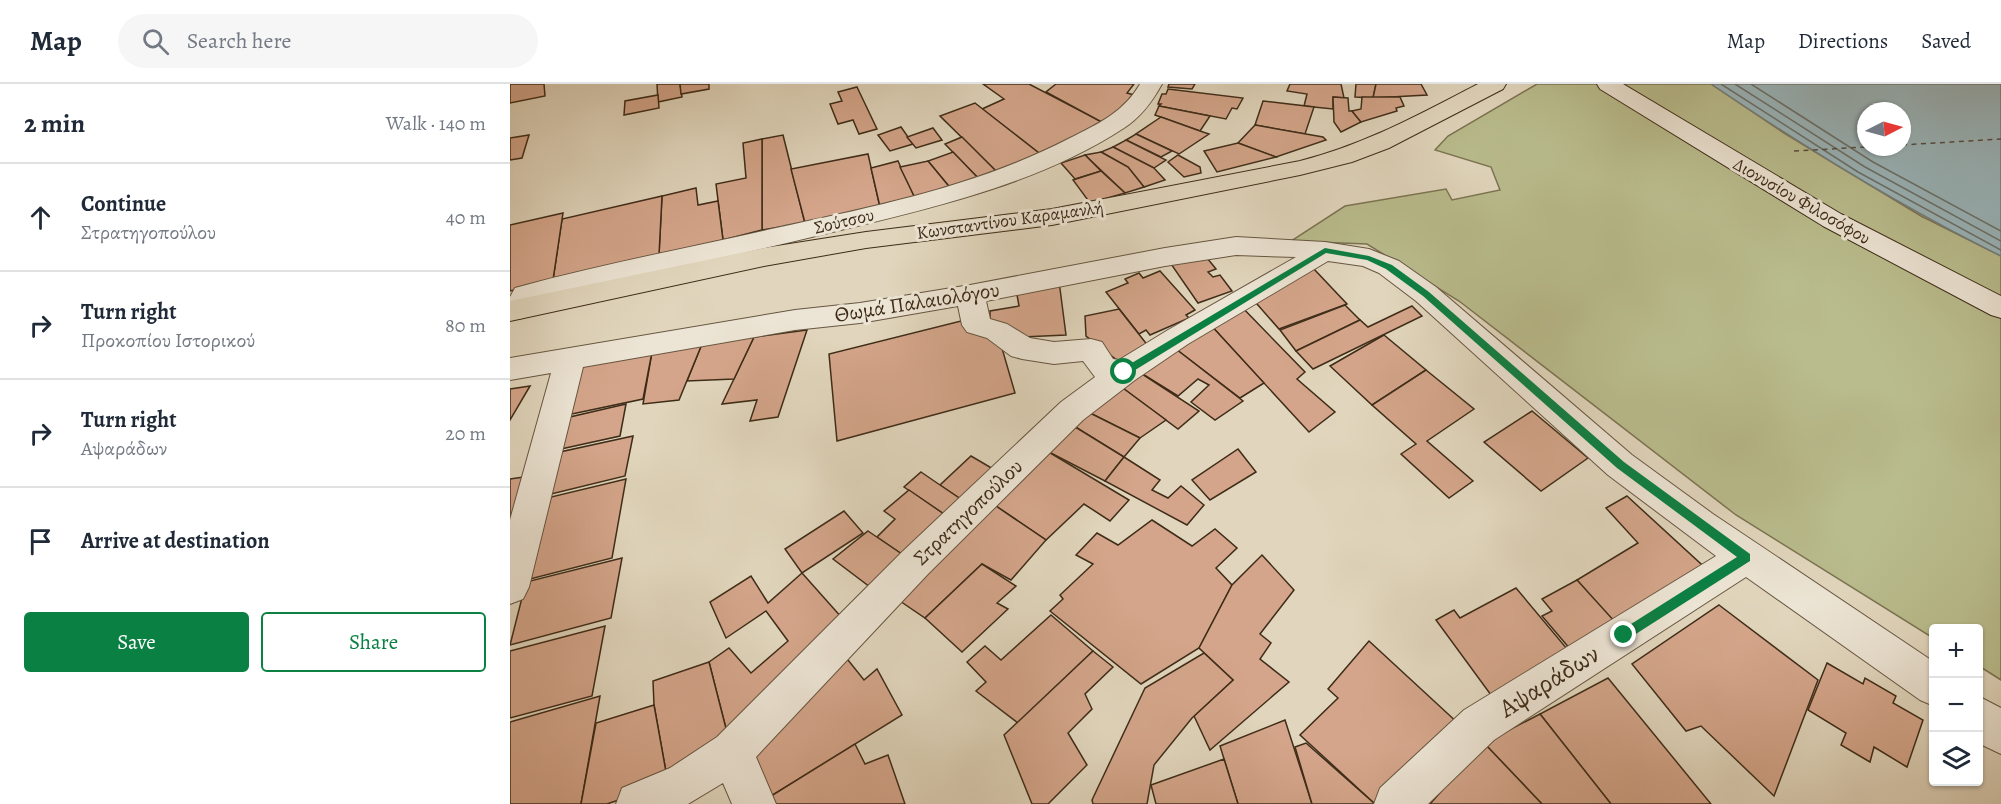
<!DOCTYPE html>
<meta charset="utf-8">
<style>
body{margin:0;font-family:Alegreya,serif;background:#f6f6f7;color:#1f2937}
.controls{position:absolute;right:18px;bottom:18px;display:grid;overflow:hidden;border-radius:6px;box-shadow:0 2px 4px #0004}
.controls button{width:54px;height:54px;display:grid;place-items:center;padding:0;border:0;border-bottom:2px solid #e0e1e3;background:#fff;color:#1f2937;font:30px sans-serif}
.compass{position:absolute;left:1347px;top:18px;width:54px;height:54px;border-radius:50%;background:#fff;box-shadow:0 2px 4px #0004;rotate:84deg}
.stop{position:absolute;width:18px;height:18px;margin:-14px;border:4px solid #0b8043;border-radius:50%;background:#fff}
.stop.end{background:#0b8043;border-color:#fff;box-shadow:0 2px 6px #0008}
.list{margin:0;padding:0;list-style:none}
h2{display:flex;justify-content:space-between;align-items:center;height:78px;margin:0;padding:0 24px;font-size:26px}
h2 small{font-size:20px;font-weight:400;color:#747a83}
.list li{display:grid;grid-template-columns:39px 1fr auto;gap:18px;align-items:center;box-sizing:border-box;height:108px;padding:0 24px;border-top:2px solid #e0e1e3}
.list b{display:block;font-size:22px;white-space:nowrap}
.list p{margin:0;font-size:20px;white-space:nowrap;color:#747a83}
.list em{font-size:20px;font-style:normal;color:#747a83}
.actions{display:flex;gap:12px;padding:18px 24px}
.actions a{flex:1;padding:14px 0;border:2px solid #0b8043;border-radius:6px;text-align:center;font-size:21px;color:#0b8043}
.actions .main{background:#0b8043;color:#fff}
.icon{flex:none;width:33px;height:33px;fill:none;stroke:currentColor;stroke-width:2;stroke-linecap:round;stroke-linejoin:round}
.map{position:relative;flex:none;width:1491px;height:720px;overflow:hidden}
header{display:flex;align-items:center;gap:36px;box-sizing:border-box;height:84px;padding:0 30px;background:#fff;border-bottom:2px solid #e0e1e3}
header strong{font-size:28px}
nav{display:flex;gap:33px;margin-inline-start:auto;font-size:21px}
.search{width:420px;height:54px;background:#f6f6f7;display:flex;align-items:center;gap:15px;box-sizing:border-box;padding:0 21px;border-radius:33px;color:#747a83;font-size:22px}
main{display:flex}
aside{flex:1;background:#fff}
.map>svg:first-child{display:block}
.green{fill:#b9bc8d;stroke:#7c7452;stroke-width:1.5}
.water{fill:#9ab6bc;stroke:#757f7a;stroke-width:1.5;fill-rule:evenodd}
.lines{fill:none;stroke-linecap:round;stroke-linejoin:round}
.shore{stroke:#6c716a;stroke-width:1.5}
.ferry{stroke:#554e41;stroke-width:1.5;stroke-dasharray:5 4.5;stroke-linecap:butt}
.building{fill:#d4a58a;stroke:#3e2c18;stroke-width:1.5}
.street-casing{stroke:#675641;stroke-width:2}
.secondary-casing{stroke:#3e2c18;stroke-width:2}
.primary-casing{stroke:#3e2c18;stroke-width:2}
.street{fill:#ece4d4;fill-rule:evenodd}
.secondary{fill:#ece4d4;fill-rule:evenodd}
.primary{fill:#e1d6bd;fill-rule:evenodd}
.route{fill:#0b8043}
.labels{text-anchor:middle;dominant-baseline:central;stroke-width:6;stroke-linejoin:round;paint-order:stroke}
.far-street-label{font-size:18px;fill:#3e2c18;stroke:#ece4d4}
.street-label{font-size:21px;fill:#3e2c18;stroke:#ece4d4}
.near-street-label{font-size:26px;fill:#3e2c18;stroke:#ece4d4}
</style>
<header>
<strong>Map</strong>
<div class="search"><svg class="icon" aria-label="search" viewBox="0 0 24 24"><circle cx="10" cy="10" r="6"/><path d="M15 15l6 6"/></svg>Search here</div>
<nav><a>Map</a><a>Directions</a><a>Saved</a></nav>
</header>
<main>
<aside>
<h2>2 min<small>Walk · 140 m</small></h2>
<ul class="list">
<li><svg class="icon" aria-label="ahead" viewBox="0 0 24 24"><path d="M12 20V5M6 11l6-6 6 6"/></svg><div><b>Continue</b><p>Στρατηγοπούλου</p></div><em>40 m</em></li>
<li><svg class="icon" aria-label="right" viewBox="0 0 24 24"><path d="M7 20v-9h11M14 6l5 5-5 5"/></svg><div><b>Turn right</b><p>Προκοπίου Ιστορικού</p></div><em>80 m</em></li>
<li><svg class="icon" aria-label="right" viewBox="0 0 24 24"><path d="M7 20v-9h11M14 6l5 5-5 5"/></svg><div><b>Turn right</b><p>Αψαράδων</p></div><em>20 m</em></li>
<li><svg class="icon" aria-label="arrive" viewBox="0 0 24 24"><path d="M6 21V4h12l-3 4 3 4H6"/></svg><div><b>Arrive at destination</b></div></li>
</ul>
<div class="actions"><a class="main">Save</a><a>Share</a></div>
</aside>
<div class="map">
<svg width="1491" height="720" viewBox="0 0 1491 720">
<rect width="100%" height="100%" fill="#e1d6bd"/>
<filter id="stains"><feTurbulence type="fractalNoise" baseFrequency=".00333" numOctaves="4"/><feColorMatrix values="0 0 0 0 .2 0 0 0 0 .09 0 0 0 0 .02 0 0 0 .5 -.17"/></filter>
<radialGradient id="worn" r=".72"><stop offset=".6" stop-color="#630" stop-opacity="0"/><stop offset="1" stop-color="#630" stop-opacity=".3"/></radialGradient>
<polygon class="green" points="1027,0 1201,0 1274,49 1411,132 1491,172 1491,596 1469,582 1468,544 1424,544 1423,554 1226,431 949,217 857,160 781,157 835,122 936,105 942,116 990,106 981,83 925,66 938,52"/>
<path class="water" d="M1201,0h290v172c-102,-50 -197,-109 -290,-172zM1356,27h36v36h-36z"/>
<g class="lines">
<g class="shore">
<polyline points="1211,0 1348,88 1491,166"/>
<polyline points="1225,0 1355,83 1491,157"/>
<polyline points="1241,0 1363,78 1491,147"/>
</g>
<g class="ferry">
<polyline points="1392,61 1491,55"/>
<polyline points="1284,67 1356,63"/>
</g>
</g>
<g class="building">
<polygon points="0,0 34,0 35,12 0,19"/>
<polygon points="147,0 170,0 172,13 148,18"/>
<polygon points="170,0 199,0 199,5 171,10"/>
<polygon points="473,0 519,0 594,39 529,69 472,25 494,15"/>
<polygon points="546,0 624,0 617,9 628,12 599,42 536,8"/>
<polygon points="659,0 685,0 682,5 658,3"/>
<polygon points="780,0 831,0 834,14 823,13 823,25 794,22 797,10 777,7"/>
<polygon points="846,0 866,0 863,14 845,13"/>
<polygon points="866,0 911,0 917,11 863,14"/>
<polygon points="347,3 367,45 349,50 343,36 328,40 320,20 332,17 328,8"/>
<polygon points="658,5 733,14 727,25 722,24 716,35 649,22 651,20 648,20 652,10 656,10"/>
<polygon points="148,11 149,24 114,31 115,17"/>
<polygon points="823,13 838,14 839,27 842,27 851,38 831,48 824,38"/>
<polygon points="852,13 890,13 894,22 886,24 887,27 851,38 842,27 851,25"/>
<polygon points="753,17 804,23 795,50 745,41"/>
<polygon points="465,19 529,69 487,88 430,32"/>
<polygon points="649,22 700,32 690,47 645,31"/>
<polygon points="651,33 690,47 699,50 669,70 626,50"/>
<polygon points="745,41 813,53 816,56 766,73 728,59"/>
<polygon points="391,43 403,60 380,67 368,51"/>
<polygon points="423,44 432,56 406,64 397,53"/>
<polygon points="626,50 662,67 651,73 616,56"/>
<polygon points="19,51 12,74 0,76 0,54"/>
<polygon points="273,51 295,139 252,146 252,55"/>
<polygon points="452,53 487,88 470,96 435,60"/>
<polygon points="252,55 252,146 213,156 206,100 236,94 233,59"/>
<polygon points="616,56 656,76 644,84 603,63"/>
<polygon points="728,59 766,73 707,88 694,67"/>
<polygon points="603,63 644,84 655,96 634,103 618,83 591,68"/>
<polygon points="443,68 470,96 442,106 418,77"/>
<polygon points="591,68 618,83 634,103 615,109 575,71"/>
<polygon points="358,70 370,123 295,139 281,85"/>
<polygon points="575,71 591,87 565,95 551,79"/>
<polygon points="668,71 690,83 691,89 674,93 658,78"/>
<polygon points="388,77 405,114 370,123 361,84"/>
<polygon points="418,77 442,106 405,114 390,83"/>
<polygon points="591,87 615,109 580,119 563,96"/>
<polygon points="186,104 188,121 208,117 213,156 149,171 152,112"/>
<polygon points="152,112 149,171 43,196 52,135"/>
<polygon points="53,129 43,196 0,207 0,141"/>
<polygon points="693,169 706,185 698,188 703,193 710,191 722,207 688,219 661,180"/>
<polygon points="803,184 837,220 769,245 740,212"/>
<polygon points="650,187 685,226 676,231 679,234 640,251 636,246 629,250 596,208 618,199 615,195 629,189 633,194"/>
<polygon points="549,197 556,251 512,253 480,245 480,227 509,222 506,205"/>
<polygon points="728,219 795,288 787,295 825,328 799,348 697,237"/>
<polygon points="835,221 850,236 786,267 770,246"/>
<polygon points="902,222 912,232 803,285 786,267 850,236 858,243"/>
<polygon points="609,225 639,263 612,280 576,252 575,232"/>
<polygon points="459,235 487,247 505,309 327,357 319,270"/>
<polygon points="697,237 754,299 730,314 662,262"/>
<polygon points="297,246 268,333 240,337 247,316 212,320 244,253"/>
<polygon points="874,251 916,286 862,321 820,282"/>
<polygon points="244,253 224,295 177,297 192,260"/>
<polygon points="192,260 169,316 133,320 142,268"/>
<polygon points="662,262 733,317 705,336 681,318 699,301 688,295 668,312 626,286"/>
<polygon points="142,268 133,315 57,331 70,281"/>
<polygon points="626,286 689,327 668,345 606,299"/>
<polygon points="916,286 964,325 917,357 963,397 939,414 891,370 906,360 862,321"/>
<polygon points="606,299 656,336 630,354 576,327"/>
<polygon points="20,302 0,336 0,305"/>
<polygon points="116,320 110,352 51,365 60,333"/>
<polygon points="576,327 630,354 614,373 562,341"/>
<polygon points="1022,327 1078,374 1031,407 974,358"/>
<polygon points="562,341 614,373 595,397 537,367"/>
<polygon points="123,352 115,392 41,410 50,368"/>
<polygon points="728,365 746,388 700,416 682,396"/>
<polygon points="537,367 619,416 600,437 574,420 536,456 483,420"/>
<polygon points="461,372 495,392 464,424 430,401"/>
<polygon points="614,373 650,396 642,406 658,414 671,402 694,421 677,441 595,397"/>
<polygon points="411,388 430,401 464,424 447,439 394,403"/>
<polygon points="28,391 18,429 0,433 0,395"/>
<polygon points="116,395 102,474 20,495 41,413"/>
<polygon points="399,406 447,439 405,479 367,453 385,435 374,427"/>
<polygon points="1117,412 1203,491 1114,551 1067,496 1128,459 1096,424"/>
<polygon points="483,420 536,456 501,496 472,480 415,534 384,513"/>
<polygon points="334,427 353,449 292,489 275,465"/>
<polygon points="642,436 682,462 705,445 727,464 706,484 722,501 689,564 631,600 540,527 553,515 550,511 583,480 566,471 587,449 608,461"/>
<polygon points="358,447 405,479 372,512 323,475"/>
<polygon points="752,471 784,506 750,550 761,559 750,575 779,598 700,666 684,632 723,596 689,564 722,501"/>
<polygon points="112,474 101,534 0,561 16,498"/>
<polygon points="472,480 506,502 487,519 498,525 452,568 415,534"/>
<polygon points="292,489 341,544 222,668 199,578 219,564 241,589 278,557 256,527 216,554 200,518 241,492 258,519"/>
<polygon points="1067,496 1106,539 1061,566 1032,532 1042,527 1032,515"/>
<polygon points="1006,504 1068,578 992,626 926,536 944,526 950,534"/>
<polygon points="1209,521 1308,596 1264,712 1191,642 1176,647 1122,580"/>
<polygon points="541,531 583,567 508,639 466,607 476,598 457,578 475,562 491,576"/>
<polygon points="95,542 82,612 0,634 0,567"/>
<polygon points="859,557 950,641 881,720 865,720 790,651 828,614 818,605"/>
<polygon points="330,566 354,596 367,585 392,631 253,717 230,667"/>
<polygon points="583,567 603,583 575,610 582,625 558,649 577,681 538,720 522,720 494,651"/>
<polygon points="694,569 723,596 682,634 644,681 637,720 583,720 582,716 635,604"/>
<polygon points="199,578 222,668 158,699 144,621 143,597"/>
<polygon points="1317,579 1353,600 1355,594 1386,612 1383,619 1413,636 1397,683 1364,663 1360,678 1331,661 1336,649 1298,626"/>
<polygon points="1098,594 1201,720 1101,720 1030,630"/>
<polygon points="90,612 71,720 0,720 0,638"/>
<polygon points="144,621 158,699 97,720 71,720 86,639"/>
<polygon points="1030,630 1101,720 1032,720 974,659"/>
<polygon points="775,636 802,720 728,720 710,662"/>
<polygon points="796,659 865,720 802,720 785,663"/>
<polygon points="974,659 1032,720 920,720"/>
<polygon points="345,660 355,680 378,671 395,720 254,720 253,717"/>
<polygon points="714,675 728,720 646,720 641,701"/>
</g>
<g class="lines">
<g class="street-casing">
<g id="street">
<path d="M630,0h22c-10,18 -21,33 -38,44 -90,59 -205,83 -308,108 -93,22 -187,44 -280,66l-7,14 -10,3 -9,-3v-19l5,-9c86,-24 174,-40 261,-60 100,-22 202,-42 294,-90 28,-14 54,-26 70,-54z"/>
<path d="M726,153l89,5 44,7 30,12 37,26 196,168 81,59 221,148v44l-14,-6 -174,-123 -252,163 -66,64h-54l6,-16 84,-78 252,-154 -108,-81 -192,-174 -37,-28 -16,-7 -35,-5 -140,83 -53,36 -52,40 -155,154 -172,183 20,47h-44l-9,-21 -35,21h-72l6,-16 48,-20 47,-31 185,-185 159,-150 34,-25 -12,-16 -29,3 -32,-5 -11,-3 -24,-18 -20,-6 -5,-7 -4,-19 -98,17 -65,7 -212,37 -54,220 -6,12 -13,5v-84l41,-147 -41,7v-22l285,-48 65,-7 110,-18 195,-37zM726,171l60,2 -128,73 -49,30 -6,-1 -11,-17 -11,-3 -37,3 -24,-4 -23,-14 -17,-5 -4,-18 179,-35z"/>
<polygon points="1468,612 1491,624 1491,670 1468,659"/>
</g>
</g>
<g class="secondary-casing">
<polygon id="secondary" points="1087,0 1113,0 1331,130 1491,212 1491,234 1481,231 1313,142 1090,5"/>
</g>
<g class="primary-casing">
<path id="primary" d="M968,0h28l-3,5 -114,59 -37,14 -52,13 -248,50 -186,23 -102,18 -254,55v-20l254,-53 102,-16 186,-23 248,-48c66,-17 118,-46 178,-77z"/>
</g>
<use href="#street" class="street"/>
<use href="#secondary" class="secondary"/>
<use href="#primary" class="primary"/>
</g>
<polygon class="route" points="815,164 859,172 882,181 919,208 1114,378 1240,470 1240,477 1118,555 1110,555 1110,547 1227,473 1107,384 913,212 876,185 857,176 816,169 617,291 610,291 610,286"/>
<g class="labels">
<g class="far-street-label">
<text transform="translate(1292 117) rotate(30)">Διονυσίου Φιλοσόφου</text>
<text transform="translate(500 136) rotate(-8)">Κωνσταντίνου Καραμανλή</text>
<text transform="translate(334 137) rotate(-13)">Σούτσου</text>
</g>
<g class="street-label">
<text transform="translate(407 218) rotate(-9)">Θωμά Παλαιολόγου</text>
<text transform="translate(458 428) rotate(-44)">Στρατηγοπούλου</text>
</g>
<g class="near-street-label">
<text transform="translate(1039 597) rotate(-32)">Αψαράδων</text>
</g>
</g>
<rect width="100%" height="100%" filter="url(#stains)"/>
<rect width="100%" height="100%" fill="url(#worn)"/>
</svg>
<div class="controls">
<button>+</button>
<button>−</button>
<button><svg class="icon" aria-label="layers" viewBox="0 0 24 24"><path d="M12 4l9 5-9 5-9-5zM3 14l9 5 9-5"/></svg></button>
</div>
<svg class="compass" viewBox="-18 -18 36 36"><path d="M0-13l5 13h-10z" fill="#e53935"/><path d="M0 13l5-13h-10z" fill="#747a83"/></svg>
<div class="stop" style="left:614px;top:288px"></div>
<div class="stop end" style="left:1114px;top:551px"></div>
</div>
</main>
